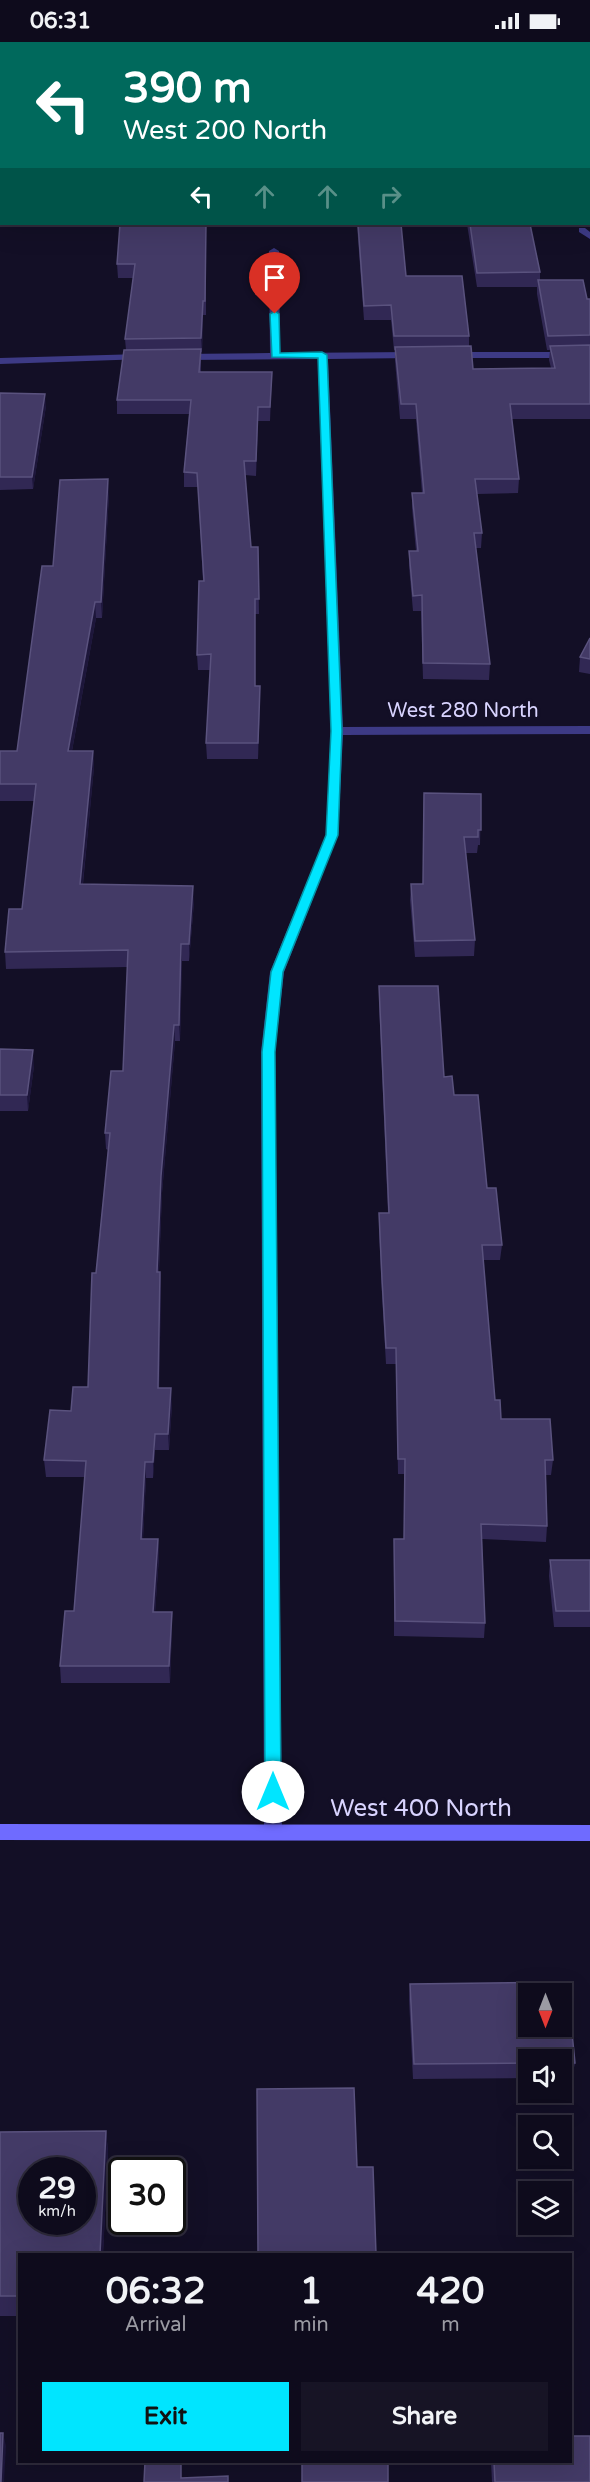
<!DOCTYPE html>
<html lang="en">
<head>
<meta charset="utf-8">
<style>
	:root { --surface:#0e0b1c; --page:#171425; --text:#f1f3f6; --muted:#9b9ba3; --line:#2e2b3b; --accent:#00e5ff }
	body { margin:0; font-family:"Varela Round",sans-serif; background:var(--page); color:var(--text); height:100vh; display:flex; flex-direction:column; font-size:22px; white-space:nowrap }
	* { box-sizing:border-box; margin:0 }
	p { font-size:20px; color:var(--muted) }
	.icon { flex:none; width:33px; height:33px; fill:none; stroke:currentColor; stroke-width:2; stroke-linecap:round; stroke-linejoin:round }
	.map { position:relative; flex:1; overflow:hidden }
	.details { position:absolute; left:18px; top:2211px; width:554px; height:210px; display:flex; flex-direction:column; background:var(--surface); border-radius:0px; box-shadow:0 6px 24px #0002,0 0 0 2px var(--line) }
	.details>* { flex:none }
	.top-card { position:absolute; left:0px; top:0px; width:591px; height:183px; box-shadow:0 6px 24px #0002,0 0 0 2px var(--line); background:#00695c; color:#fff; overflow:hidden }
	.needle { width:39px; rotate:180deg }
	.fabs { position:absolute; left:518px; top:1941px; display:grid; gap:12px }
	.fabs a { display:grid; place-items:center; width:54px; height:54px; border-radius:0px; background:var(--surface); box-shadow:0 6px 24px #0002,0 0 0 2px var(--line); font-size:30px }
	.speed { position:absolute; left:18px; top:2115px; display:flex; gap:12px; font-size:30px; font-weight:700; text-align:center }
	.speed>* { display:grid; place-content:center; width:78px; height:78px; border-radius:50%; background:var(--surface); box-shadow:0 6px 24px #0002,0 0 0 2px var(--line); line-height:1 }
	.speed small { font-size:15px; font-weight:400 }
	.speed .limit { border:3px solid #111; border-radius:9px; background:#fff; color:#111 }
	.pin { position:absolute; display:grid; place-items:center; width:51px; height:51px; color:#fff; margin:-62px -26px; border-radius:50% 50% 50% 0; rotate:-45deg; box-shadow:0 0 6px #0007 }
	.pin .icon { rotate:45deg }
	.me { position:absolute; width:66px; margin:-33px; rotate:0deg; stroke-linejoin:round; filter:drop-shadow(0 0 4px #0008) }
	.turn { display:flex; align-items:center; gap:21px; height:126px; padding:0 24px; font-size:27px }
	.turn .icon { width:78px; height:78px; stroke-width:2.5 }
	.turn b { display:block; font-size:42px; line-height:51px }
	.lanes { display:flex; align-items:center; height:57px; padding:0 24px; background:#0003; justify-content:center; gap:30px; direction:ltr }
	.lanes .off { opacity:.35 }
	.eta { display:flex; justify-content:space-evenly; align-items:center; height:102px; text-align:center }
	.eta b { font-size:36px; font-weight:700; line-height:42px }
	.cta { display:flex; gap:12px; margin-top:auto; padding:12px 24px }
	.cta a { flex:1; height:69px; border-radius:0px; background:var(--accent); color:#111; font-size:24px; font-weight:700; line-height:69px; text-align:center }
	.cta a+a { background:var(--page); color:var(--text) }
	.status { display:flex; justify-content:space-between; align-items:center; height:42px; padding:0 30px; background:var(--surface); direction:ltr }
	.status svg { height:16px; fill:currentColor }
	.map>svg:first-child { display:block }
	.lines { fill:none; stroke-linecap:round; stroke-linejoin:round }
	.minor { fill:#3d3a85; fill-rule:evenodd }
	.secondary { fill:#6f6bff; fill-rule:evenodd }
	.wall { fill:#312854 }
	.shaded-wall { fill:#1d163a }
	.building { fill:#433a66; stroke:#5a527e; stroke-width:1.5; fill-rule:evenodd }
	.route { fill:#00e5ff; stroke:#0095a6; stroke-width:1.5 }
	.labels { text-anchor:middle; dominant-baseline:central; stroke-width:6; stroke-linejoin:round; paint-order:stroke }
	.street-label { font-size:20px; fill:#d9d4ff; stroke:#130f26 }
	.near-street-label { font-size:24px; fill:#d9d4ff; stroke:#130f26 }
</style>
</head>
<body>
<div class="status"><b>06:31</b><svg viewBox="0 0 49 12"><path d="M0 12V9h3v3zM5 12V6h3v6zM10 12V3h3v9zM15 12V0h3v12zM26 1h20v11H26zM47 4h2v5h-2z"/></svg></div>
<div class="map">
<svg width="590" height="2440" viewBox="0 0 590 2440">
	<rect width="100%" height="100%" fill="#130f26"/>
	<g class="lines">
		<g class="minor">
			<rect x="277" y="0" width="8" height="2"/>
			<polygon points="579,186 585,186 590,190 590,197 579,190"/>
			<polygon points="274,206 279,209 280,311 414,310 419,313 414,316 328,317 343,685 590,684 590,692 343,693 338,793 284,930 275,1010 282,1789 279,1795 273,1797 267,1795 264,1789 261,1010 270,930 326,793 331,689 318,317 180,318 175,315 180,312 270,311 269,209"/>
			<polygon points="590,310 590,316 453,316 448,313 453,310"/>
			<polygon points="141,312 146,315 145,317 0,322 0,316"/>
		</g>
		<polygon class="secondary" points="0,1782 590,1783 590,1799 0,1798"/>
	</g>
	<g class="wall">
		<polygon points="206,182 206,273 203,273 202,310 201,310 201,330 272,330 270,379 258,379 256,434 245,433 251,505 258,505 259,572 255,572 255,644 260,659 258,717 207,717 206,701 211,628 198,628 197,613 203,539 198,445 184,445 184,430 189,372 117,372 117,358 126,308 125,297 133,236 118,236 117,222"/>
		<polygon points="344,182 401,182 406,234 469,294 469,304 473,327 551,326 549,318 550,308 547,308 537,252 537,245 477,245 467,182 530,182 540,230 540,238 587,257 590,257 590,377 512,377 519,437 518,451 477,452 482,491 481,506 476,506 490,622 489,638 423,637 421,569 413,569 409,524 409,509 416,509 412,466 412,451 422,451 416,377 400,377 395,319 395,308 394,308 391,278 364,278 357,183"/>
		<polygon points="0,351 46,364 33,447 0,448"/>
		<polygon points="109,452 102,576 96,576 72,709 93,709 94,725 83,842 194,860 189,919 182,919 180,999 175,999 162,1151 159,1230 160,1230 161,1246 159,1346 172,1362 169,1408 155,1408 153,1436 146,1436 143,1497 158,1497 159,1514 155,1570 172,1570 172,1586 170,1641 61,1641 60,1624 74,1569 85,1435 46,1435 44,1418 71,1369 88,1345 96,1231 108,1108 106,1107 105,1091 123,1029 128,925 6,927 5,910 22,867 34,759 0,759 0,709 17,709 53,524"/>
		<polygon points="590,596 590,632 579,630 580,615"/>
		<polygon points="481,752 480,803 478,803 477,811 466,811 475,898 474,914 415,915 410,858 411,842 422,842"/>
		<polygon points="379,944 444,1035 454,1053 487,1146 502,1203 500,1218 483,1218 495,1358 501,1377 553,1418 551,1433 546,1433 547,1484 546,1500 482,1497 485,1581 484,1596 394,1594 394,1497 404,1497 404,1432 398,1432 396,1322 386,1322 382,1253 379,1187 379,1171 388,1171 379,960"/>
		<polygon points="0,1007 34,1024 28,1069 0,1069"/>
		<polygon points="550,1518 590,1518 590,1585 554,1585 549,1534"/>
		<polygon points="410,1942 575,2021 572,2035 561,2035 561,2018 528,2018 528,2036 413,2037 409,1957"/>
		<polygon points="106,2089 108,2110 103,2212 20,2212 20,2274 0,2274 0,2090"/>
		<polygon points="491,2420 570,2420 590,2440 492,2440"/>
	</g>
	<g class="shaded-wall">
		<polygon points="2,113 2,131 0,138 0,120"/>
		<polygon points="203,259 203,273 202,310 201,296"/>
		<polygon points="45,352 46,364 33,447 32,435"/>
		<polygon points="258,365 258,379 256,434 256,419"/>
		<polygon points="108,437 109,452 102,576 101,560"/>
		<polygon points="95,560 96,576 69,725 68,709"/>
		<polygon points="260,644 260,659 258,717 258,701"/>
		<polygon points="93,709 94,725 81,859 80,842"/>
		<polygon points="193,844 194,860 189,919 189,902"/>
		<polygon points="181,902 182,919 180,999 179,983"/>
		<polygon points="174,983 175,999 162,1151 158,1246 157,1230 161,1134"/>
		<polygon points="33,1008 34,1024 28,1069 27,1053"/>
		<polygon points="160,1230 161,1246 159,1362 158,1346"/>
		<polygon points="171,1346 172,1362 169,1408 168,1392"/>
		<polygon points="155,1392 155,1408 153,1436 153,1420"/>
		<polygon points="145,1420 146,1436 142,1514 141,1497"/>
		<polygon points="158,1497 159,1514 154,1586 153,1570"/>
		<polygon points="172,1570 172,1586 170,1641 169,1624"/>
		<polygon points="106,2089 108,2110 103,2212 100,2212"/>
		<polygon points="3,2391 6,2404 4,2440 1,2440"/>
	</g>
	<g class="building">
		<polygon points="0,0 19,0 19,2 2,2 2,113 0,120"/>
		<rect x="154" y="0" width="70" height="2"/>
		<rect x="345" y="0" width="57" height="2"/>
		<polygon points="539,0 590,0 590,131 590,2 539,2"/>
		<polygon points="120,182 206,182 205,259 203,259 201,296 125,297 135,222 117,222"/>
		<polygon points="358,182 401,182 406,234 462,234 469,294 394,294 391,263 364,264"/>
		<polygon points="470,182 530,182 540,230 477,231"/>
		<polygon points="538,238 583,238 587,257 590,257 590,293 548,294"/>
		<polygon points="590,303 590,362 510,362 519,437 475,437 482,491 474,491 490,622 423,621 422,553 413,554 409,509 418,509 412,451 424,451 416,362 401,362 395,305 471,304 473,327 555,326 550,304"/>
		<polygon points="201,307 199,330 272,330 270,365 258,365 256,419 244,419 251,505 258,505 259,557 255,557 255,644 260,644 258,701 206,701 211,612 197,613 199,539 204,539 197,431 184,430 191,358 117,358 124,308"/>
		<polygon points="0,351 45,352 32,435 0,435"/>
		<polygon points="108,437 101,560 95,560 68,709 93,709 80,842 193,844 189,902 181,902 179,983 174,983 161,1134 157,1230 160,1230 158,1346 171,1346 168,1392 155,1392 153,1420 145,1420 141,1497 158,1497 153,1570 172,1570 169,1624 60,1624 65,1569 74,1569 86,1419 44,1418 50,1368 71,1369 73,1345 88,1345 92,1231 96,1231 110,1091 105,1091 111,1029 123,1029 128,908 5,910 9,867 22,867 36,742 0,742 0,709 17,709 42,524 53,524 60,438"/>
		<polygon points="590,596 590,617 580,615"/>
		<polygon points="424,751 481,752 481,788 478,788 478,795 464,795 475,898 415,899 411,842 423,842"/>
		<polygon points="379,944 438,944 444,1035 452,1034 454,1053 478,1053 487,1146 496,1146 502,1203 482,1203 495,1358 500,1358 501,1377 550,1377 553,1418 545,1418 547,1484 481,1482 485,1581 395,1579 394,1497 404,1497 405,1417 398,1417 396,1306 386,1306 382,1237 379,1171 389,1171"/>
		<polygon points="0,1007 33,1008 27,1053 0,1053"/>
		<polygon points="550,1518 590,1518 590,1569 556,1569"/>
		<path d="M567,1940L575,2021H561V2018H528V2021L414,2022L410,1942ZM528,1952H561V1984H528Z"/>
		<polygon points="354,2046 357,2125 373,2125 376,2212 258,2212 257,2047"/>
		<path d="M106,2089L100,2212H20V2254H0V2090ZM32,2128H82V2180H32Z"/>
		<polygon points="0,2391 3,2391 1,2440 0,2440"/>
		<polygon points="570,2394 590,2394 590,2440 495,2440 494,2420 570,2420"/>
		<polygon points="145,2420 181,2420 181,2436 228,2434 228,2440 144,2440"/>
		<rect x="302" y="2420" width="86" height="20"/>
	</g>
	<polygon class="route" points="275,269 279,272 280,311 322,310 327,313 342,689 338,793 283,930 275,1010 281,1750 279,1755 267,1755 265,1750 262,1010 271,930 326,793 331,689 318,316 272,315 270,272"/>
	<g class="labels">
		<g class="street-label">
			<text x="463" y="669">West 280 North</text>
		</g>
		<g class="near-street-label">
			<text x="421" y="1766">West 400 North</text>
		</g>
	</g>
</svg>
<div class="fabs">
<a><svg class="needle" viewBox="-14 -14 28 28"><path d="M0-13l5 13h-10z" fill="#e53935"/><path d="M0 13l5-13h-10z" fill="#9b9ba3"/></svg></a>
<a><svg class="icon" aria-label="sound" viewBox="0 0 24 24"><path d="M4 9h4l5-4v14l-5-4H4zM17 9q2 3 0 6"/></svg></a>
<a><svg class="icon" aria-label="search" viewBox="0 0 24 24"><circle cx="10" cy="10" r="6"/><path d="M15 15l6 6"/></svg></a>
<a><svg class="icon" aria-label="layers" viewBox="0 0 24 24"><path d="M12 4l9 5-9 5-9-5zM3 14l9 5 9-5"/></svg></a>
</div>
<div class="speed"><div>29<small>km/h</small></div><div class="limit">30</div></div>
<div class="pin" style="left:275px;top:272px;background:#d93025"><svg class="icon" aria-label="arrive" viewBox="0 0 24 24"><path d="M6 21V4h12l-3 4 3 4H6"/></svg></div>
<svg class="me" style="left:273px;top:1750px" viewBox="-20 -20 40 40"><circle r="19" fill="#fff"/><path d="M0-13L10 11 0 6-10 11z" fill="#00e5ff"/></svg>
<div class="top-card">
<div class="turn"><svg class="icon" aria-label="left" viewBox="0 0 24 24"><path d="M17 20v-9H6M10 6l-5 5 5 5"/></svg><div><b>390 m</b>West 200 North</div></div>
<div class="lanes"><svg class="icon" aria-label="left" viewBox="0 0 24 24"><path d="M17 20v-9H6M10 6l-5 5 5 5"/></svg><svg class="icon off" aria-label="ahead" viewBox="0 0 24 24"><path d="M12 20V5M6 11l6-6 6 6"/></svg><svg class="icon off" aria-label="ahead" viewBox="0 0 24 24"><path d="M12 20V5M6 11l6-6 6 6"/></svg><svg class="icon off" aria-label="right" viewBox="0 0 24 24"><path d="M7 20v-9h11M14 6l5 5-5 5"/></svg></div>
</div>
<section class="details">
<div class="eta">
<div><b>06:32</b><p>Arrival</p></div>
<div><b>1</b><p>min</p></div>
<div><b>420</b><p>m</p></div>
</div>
<div class="cta"><a>Exit</a><a>Share</a></div>
</section>
</div>
</body>
</html>
